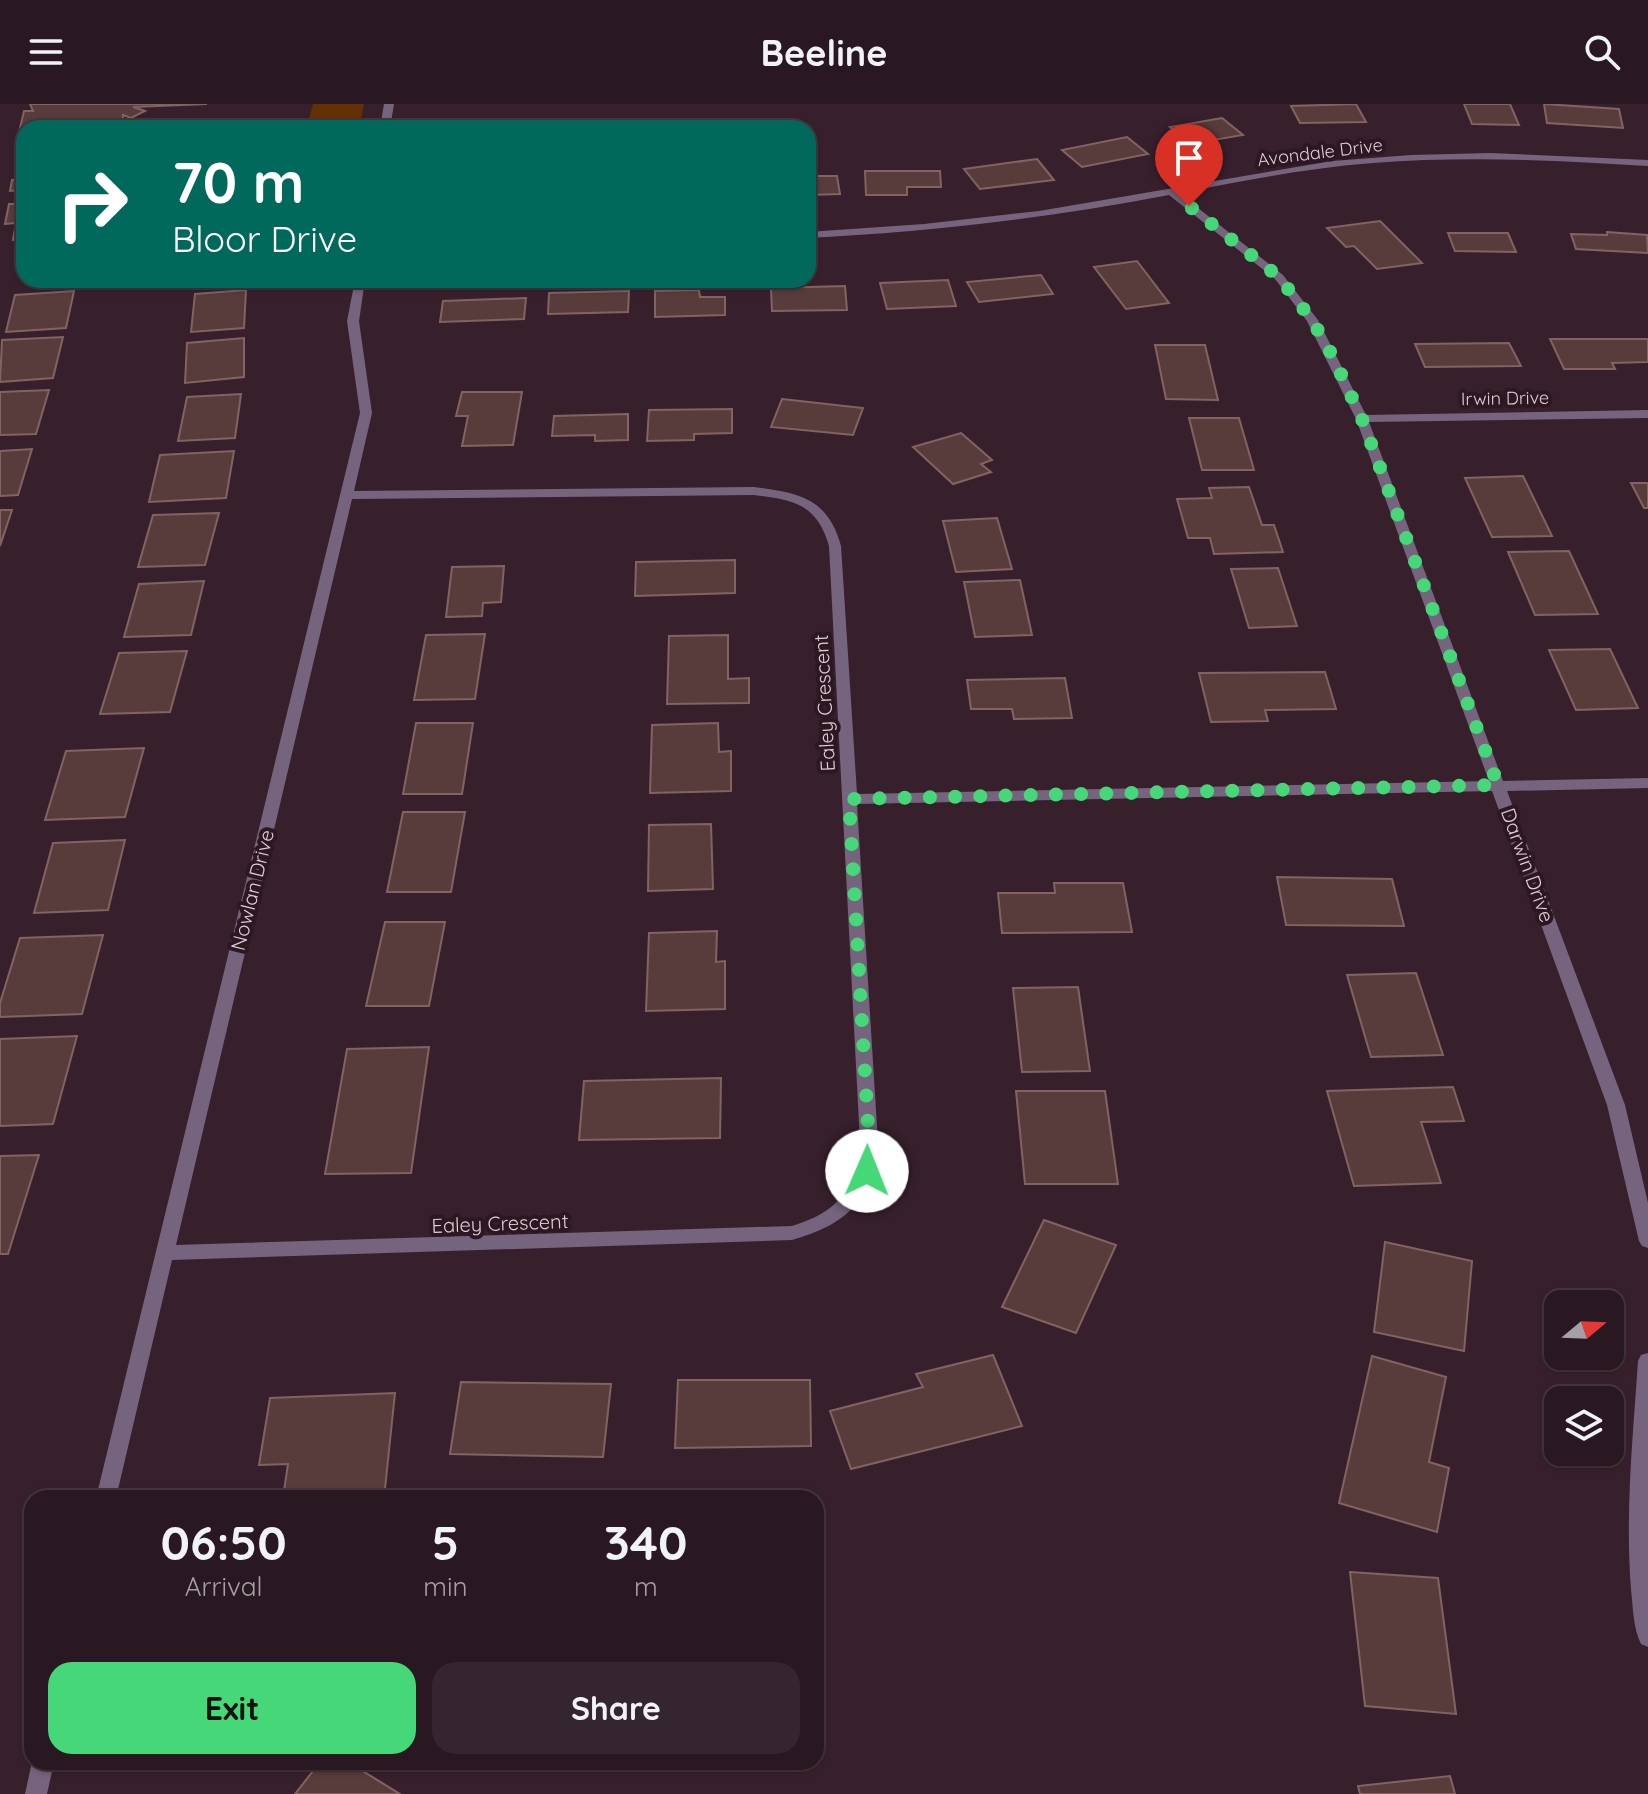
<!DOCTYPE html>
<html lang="en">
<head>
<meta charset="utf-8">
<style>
	:root { --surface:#291821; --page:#35252e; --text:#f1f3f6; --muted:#a5a0a5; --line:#45373f; --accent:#46d779 }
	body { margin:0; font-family:Quicksand,sans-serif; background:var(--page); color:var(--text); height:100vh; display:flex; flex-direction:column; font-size:30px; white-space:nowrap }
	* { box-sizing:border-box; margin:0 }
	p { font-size:26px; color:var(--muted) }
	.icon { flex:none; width:44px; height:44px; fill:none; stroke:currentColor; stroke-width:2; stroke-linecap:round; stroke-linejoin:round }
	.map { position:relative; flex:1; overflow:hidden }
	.details { position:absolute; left:24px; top:1386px; width:800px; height:280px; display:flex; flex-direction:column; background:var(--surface); border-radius:24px; box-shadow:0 2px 6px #0004,0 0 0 2px var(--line) }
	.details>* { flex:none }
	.top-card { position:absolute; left:16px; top:16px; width:800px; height:168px; border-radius:24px; box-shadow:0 2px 6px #0004,0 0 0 2px var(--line); background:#00695c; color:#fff; overflow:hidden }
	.needle { width:52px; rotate:71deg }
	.fabs { position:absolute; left:1544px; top:1186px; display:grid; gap:16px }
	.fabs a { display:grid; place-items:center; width:80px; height:80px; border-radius:16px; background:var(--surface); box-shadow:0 2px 6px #0004,0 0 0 2px var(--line); font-size:40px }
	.pin { position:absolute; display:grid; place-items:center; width:68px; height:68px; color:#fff; margin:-82px -34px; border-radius:50% 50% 50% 0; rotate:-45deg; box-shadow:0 0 8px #0007 }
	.pin .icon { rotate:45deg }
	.me { position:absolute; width:88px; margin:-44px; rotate:1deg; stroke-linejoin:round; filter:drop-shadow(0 0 6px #0008) }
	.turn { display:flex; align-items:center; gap:28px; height:168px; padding:0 24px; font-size:36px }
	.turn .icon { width:104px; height:104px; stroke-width:2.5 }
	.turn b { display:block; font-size:56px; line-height:68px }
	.eta { display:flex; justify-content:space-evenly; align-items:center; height:136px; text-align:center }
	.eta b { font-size:48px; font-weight:700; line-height:56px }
	.button { display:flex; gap:16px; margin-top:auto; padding:16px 24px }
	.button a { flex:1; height:92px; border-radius:24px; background:var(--accent); color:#111; font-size:32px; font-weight:700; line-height:92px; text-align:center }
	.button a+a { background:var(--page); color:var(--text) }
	header { display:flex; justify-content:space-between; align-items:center; height:104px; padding:0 24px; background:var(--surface); font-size:36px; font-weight:700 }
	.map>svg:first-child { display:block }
	.green { fill:#653003 }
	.building { fill:#583c3b; stroke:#826362; stroke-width:2 }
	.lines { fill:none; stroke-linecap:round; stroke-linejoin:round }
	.minor { fill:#76647e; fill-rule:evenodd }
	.route { stroke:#46d779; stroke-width:14; stroke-dasharray:0 25.2 }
	.labels { text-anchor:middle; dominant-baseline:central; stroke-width:8; stroke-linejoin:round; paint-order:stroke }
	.far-street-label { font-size:18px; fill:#deced6; stroke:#2d1722 }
	.street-label { font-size:20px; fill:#deced6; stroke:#2d1722 }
</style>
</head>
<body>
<header><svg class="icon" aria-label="menu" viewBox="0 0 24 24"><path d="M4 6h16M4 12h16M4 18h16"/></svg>Beeline<svg class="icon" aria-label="search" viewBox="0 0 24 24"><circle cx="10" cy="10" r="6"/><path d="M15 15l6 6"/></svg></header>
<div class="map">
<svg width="1648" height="1690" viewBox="0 0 1648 1690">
	<rect width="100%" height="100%" fill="#37202c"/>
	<polygon class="green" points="313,0 364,0 359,24 307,24"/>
	<g class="building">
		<polygon points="30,0 207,0 133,3 145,7 131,14 123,11 122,22 132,21 132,24 20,24 24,7 33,7"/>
		<polygon points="1356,0 1366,18 1300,19 1291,2"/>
		<polygon points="1464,0 1510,0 1519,21 1472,20"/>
		<polygon points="1544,0 1619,5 1623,24 1547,19"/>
		<polygon points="1222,14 1243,31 1190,40 1170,23"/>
		<polygon points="1127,33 1148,50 1082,63 1062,46"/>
		<polygon points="1037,55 1054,76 980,85 964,65"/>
		<polygon points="24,64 24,135 13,136 16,119 5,120 9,100 19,100 21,86 10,87 12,76 22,75"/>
		<polygon points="865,67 940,67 941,83 907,83 907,91 866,91"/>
		<polygon points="808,72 837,72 840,90 808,91"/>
		<polygon points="1380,117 1422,159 1377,165 1354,142 1346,143 1327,124"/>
		<polygon points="1607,128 1647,131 1648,149 1576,145 1571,130 1607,131"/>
		<polygon points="1448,129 1508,129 1516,148 1455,147"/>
		<polygon points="1137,157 1169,199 1126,205 1094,163"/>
		<polygon points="1041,171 1053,190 979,198 967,178"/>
		<polygon points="948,176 956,202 887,205 880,179"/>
		<polygon points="845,182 847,206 772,207 771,184"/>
		<polygon points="246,186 244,224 191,228 195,190"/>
		<polygon points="699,186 700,193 725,193 725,211 655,213 655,187"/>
		<polygon points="74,187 66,224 6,228 15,191"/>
		<polygon points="629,187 628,208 548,210 549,189"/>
		<polygon points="526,194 524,215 440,218 443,197"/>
		<polygon points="63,233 53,274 0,278 2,236"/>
		<polygon points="244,234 244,273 185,279 187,239"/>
		<polygon points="1550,235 1648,235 1648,258 1612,259 1615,265 1564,265"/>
		<polygon points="1509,239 1521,262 1425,263 1415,240"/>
		<polygon points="1155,241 1205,241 1218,296 1166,295"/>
		<polygon points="49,286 36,330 0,331 0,288"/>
		<polygon points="462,288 522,288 513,341 462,342 468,312 456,312"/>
		<polygon points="241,290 235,334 178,337 187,293"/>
		<polygon points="782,295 863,304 853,331 771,323"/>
		<polygon points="732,305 732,329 694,330 694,336 647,337 649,306"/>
		<polygon points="628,310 628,336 595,337 595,331 552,332 554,312"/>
		<polygon points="1189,314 1239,314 1254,366 1202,366"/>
		<polygon points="961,329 992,356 981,360 991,368 953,380 913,343"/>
		<polygon points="32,345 18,391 0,392 0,347"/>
		<polygon points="234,347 226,394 149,398 160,351"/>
		<polygon points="1523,372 1552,432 1492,433 1465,374"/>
		<polygon points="1631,379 1648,379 1648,404 1644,404"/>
		<polygon points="1249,383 1262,421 1274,421 1283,448 1214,450 1210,434 1188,434 1177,395 1212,394 1209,384"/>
		<polygon points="0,406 12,406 0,442"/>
		<polygon points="219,409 205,461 138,463 153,411"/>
		<polygon points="997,414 1012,465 956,468 943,417"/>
		<polygon points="1569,447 1598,510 1535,511 1508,448"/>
		<polygon points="735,456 735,489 635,492 636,458"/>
		<polygon points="504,462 501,498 483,499 482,512 446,513 452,463"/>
		<polygon points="1278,464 1297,522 1249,524 1231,465"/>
		<polygon points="1020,476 1032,531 975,533 964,478"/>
		<polygon points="204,477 191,531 124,533 139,480"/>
		<polygon points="485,530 475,595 414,596 426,531"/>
		<polygon points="728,531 728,575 749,574 749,599 667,600 669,532"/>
		<polygon points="1610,545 1638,604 1576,606 1549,546"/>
		<polygon points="187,547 170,608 100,610 119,549"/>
		<polygon points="1325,568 1336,605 1265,606 1268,617 1211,618 1199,569"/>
		<polygon points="1065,574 1072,614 1014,615 1012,605 971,605 967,576"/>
		<polygon points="416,619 473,619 462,690 403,690"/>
		<polygon points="718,619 719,648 731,647 731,687 650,689 652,621"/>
		<polygon points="144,644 125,713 45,716 66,647"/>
		<polygon points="403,708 465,708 451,788 387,788"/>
		<polygon points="711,720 713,785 648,787 649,721"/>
		<polygon points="125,736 108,806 34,809 53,739"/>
		<polygon points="1277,773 1392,775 1404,822 1286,821"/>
		<polygon points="1054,779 1123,779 1132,828 1002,829 998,789 1055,789"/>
		<polygon points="385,818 445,818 429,902 366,902"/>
		<polygon points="717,827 716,858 725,857 725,905 646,907 649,829"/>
		<polygon points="103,831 82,910 0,913 0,899 20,834"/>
		<polygon points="1416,869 1443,951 1371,953 1347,871"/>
		<polygon points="1078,883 1090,967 1022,968 1013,884"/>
		<polygon points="77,932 53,1020 0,1022 0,935"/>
		<polygon points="429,943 411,1069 325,1070 347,945"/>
		<polygon points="721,974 720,1034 579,1036 584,977"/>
		<polygon points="1453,983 1464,1017 1421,1018 1441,1079 1354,1082 1327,987"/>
		<polygon points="1016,987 1105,987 1118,1080 1025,1080"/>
		<polygon points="39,1051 8,1150 0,1150 0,1052"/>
		<polygon points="1044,1116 1116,1141 1076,1229 1002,1203"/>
		<polygon points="1385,1138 1472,1157 1464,1247 1374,1228"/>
		<polygon points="993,1251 1022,1322 851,1365 830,1307 923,1283 916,1270"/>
		<polygon points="1372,1252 1446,1273 1429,1358 1449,1364 1437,1428 1339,1399"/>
		<polygon points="678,1276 810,1276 811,1342 675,1344"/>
		<polygon points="461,1278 611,1280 603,1353 450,1350"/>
		<polygon points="395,1289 384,1394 283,1394 288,1360 259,1361 270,1294"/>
		<polygon points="1350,1468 1438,1474 1456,1610 1365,1602"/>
		<polygon points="320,1658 348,1658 400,1690 295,1690"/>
		<polygon points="1450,1672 1455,1690 1360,1690 1358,1682"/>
	</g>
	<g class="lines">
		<g class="minor">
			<polygon points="384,0 394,0 390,24 380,24"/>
			<path d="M1490,49L1648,56V62C1556,56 1464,52 1373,59C1307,64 1243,77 1179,89L1283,171L1318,216L1366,311L1648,306V314L1369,318L1503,677L1648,674V684L1507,687L1625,1001L1648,1099V1144L1642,1142L1639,1137L1607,1001L1492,687L857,700L878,1039C871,1098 847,1120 792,1136L172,1156L116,1394H96L360,309L347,217L355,176H365L359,217L372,309L354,387L754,383C799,389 828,394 841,442L857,690L1489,677L1356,315L1307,217L1275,175L1169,91C1049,114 929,128 808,134V128L924,120L1039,107L1332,57L1411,51ZM754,391C794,396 817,400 829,442L860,1039C855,1086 838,1108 792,1122L176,1141L352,395Z"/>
			<path d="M1648,1249V1543L1641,1540C1633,1524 1633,1503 1631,1485C1625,1409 1633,1333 1638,1257L1641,1251Z"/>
			<polygon points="32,1658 54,1658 47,1690 25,1690"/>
		</g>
	</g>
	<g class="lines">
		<polyline class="route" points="867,1067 869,1039 849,695 1498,681 1362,315 1332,251 1312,216 1279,173 1189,102"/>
	</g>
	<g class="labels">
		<g class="far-street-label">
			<text transform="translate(1320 48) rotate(-7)">Avondale Drive</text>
			<text transform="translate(1505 294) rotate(-1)">Irwin Drive</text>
		</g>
		<g class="street-label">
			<text transform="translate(824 599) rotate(-93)">Ealey Crescent</text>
			<text transform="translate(1528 761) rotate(70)">Darwin Drive</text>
			<text transform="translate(252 786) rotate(-76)">Nowlan Drive</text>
			<text transform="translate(500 1119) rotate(-2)">Ealey Crescent</text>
		</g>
	</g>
</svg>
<div class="fabs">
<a><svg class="needle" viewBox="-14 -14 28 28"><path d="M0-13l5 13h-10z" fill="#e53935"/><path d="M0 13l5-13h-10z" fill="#a5a0a5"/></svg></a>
<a><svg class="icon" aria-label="layers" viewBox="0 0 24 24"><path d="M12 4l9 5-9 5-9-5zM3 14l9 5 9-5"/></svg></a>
</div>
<div class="pin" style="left:1189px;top:102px;background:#d93025"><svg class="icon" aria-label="arrive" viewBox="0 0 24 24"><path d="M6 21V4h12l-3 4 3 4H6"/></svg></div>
<svg class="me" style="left:867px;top:1067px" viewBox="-20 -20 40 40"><circle r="19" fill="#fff"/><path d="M0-13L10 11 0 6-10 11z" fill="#46d779"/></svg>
<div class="top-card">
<div class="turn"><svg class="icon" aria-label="right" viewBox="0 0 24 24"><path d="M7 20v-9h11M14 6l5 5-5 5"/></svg><div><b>70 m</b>Bloor Drive</div></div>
</div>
<section class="details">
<div class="eta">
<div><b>06:50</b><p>Arrival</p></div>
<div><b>5</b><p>min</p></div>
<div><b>340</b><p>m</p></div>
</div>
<div class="button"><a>Exit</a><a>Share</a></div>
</section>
</div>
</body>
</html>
